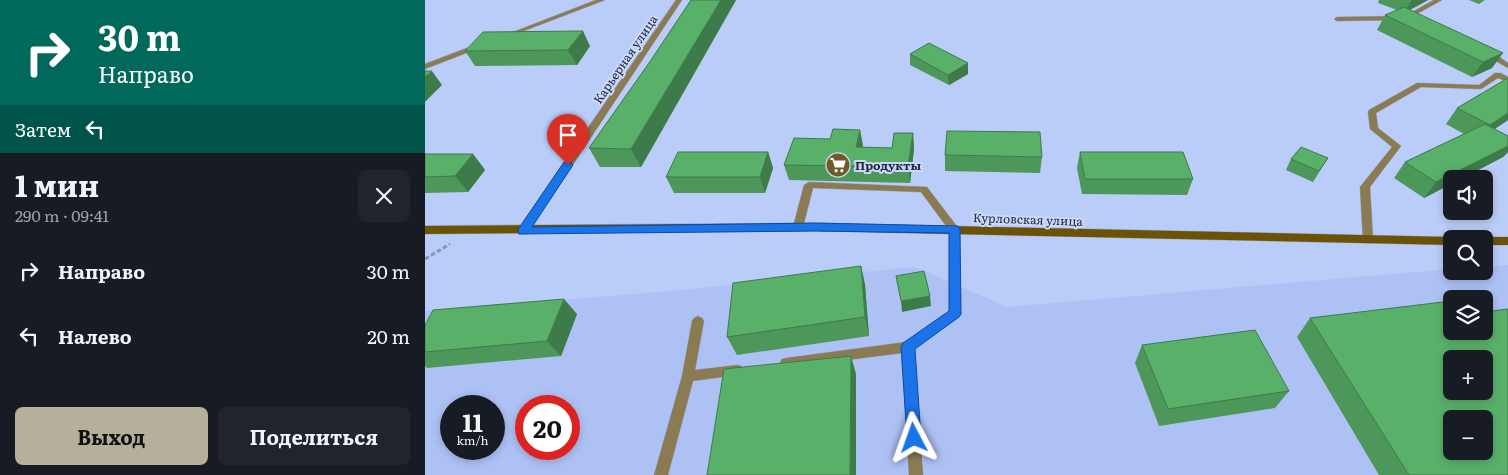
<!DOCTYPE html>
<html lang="ru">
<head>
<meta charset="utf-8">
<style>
	:root { --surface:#171b24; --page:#20242c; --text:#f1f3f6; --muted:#9ea1a6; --accent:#b6af9a }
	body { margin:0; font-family:Literata,serif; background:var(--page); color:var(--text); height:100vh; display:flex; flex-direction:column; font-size:19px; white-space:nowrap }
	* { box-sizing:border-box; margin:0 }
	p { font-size:16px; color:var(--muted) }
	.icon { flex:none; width:28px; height:28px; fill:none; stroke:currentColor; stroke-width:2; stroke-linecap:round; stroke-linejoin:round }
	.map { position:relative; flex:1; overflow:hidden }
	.drawer { display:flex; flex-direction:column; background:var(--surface); width:425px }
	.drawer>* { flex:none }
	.guide { background:#00695c; color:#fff; overflow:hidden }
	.controls { position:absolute; left:1018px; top:170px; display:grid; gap:10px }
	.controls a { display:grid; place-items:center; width:50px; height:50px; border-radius:8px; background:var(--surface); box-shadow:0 2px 8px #0003; font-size:25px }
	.speed { position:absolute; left:15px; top:395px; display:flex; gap:10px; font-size:25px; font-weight:700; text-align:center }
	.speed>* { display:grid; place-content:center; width:65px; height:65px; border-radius:50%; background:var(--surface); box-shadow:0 2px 8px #0003; line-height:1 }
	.speed small { font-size:12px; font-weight:400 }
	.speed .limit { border:8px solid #d22; background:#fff; color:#111 }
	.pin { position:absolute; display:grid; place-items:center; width:42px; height:42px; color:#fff; margin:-51px -21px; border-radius:50% 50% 50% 0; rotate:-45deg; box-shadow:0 0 5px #0007 }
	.pin .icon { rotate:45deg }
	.me { position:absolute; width:55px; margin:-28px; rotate:356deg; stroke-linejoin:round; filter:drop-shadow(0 0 4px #0008) }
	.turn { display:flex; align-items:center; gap:18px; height:105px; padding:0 15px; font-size:22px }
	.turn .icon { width:65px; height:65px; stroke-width:2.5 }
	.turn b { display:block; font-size:35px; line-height:42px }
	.then { display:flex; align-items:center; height:48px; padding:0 15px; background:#0003; gap:10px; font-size:19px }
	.round { display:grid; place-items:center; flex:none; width:52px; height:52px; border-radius:8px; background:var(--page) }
	.head { display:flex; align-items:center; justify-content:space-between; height:85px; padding:0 15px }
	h1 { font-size:30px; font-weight:700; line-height:38px }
	.primary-button { display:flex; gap:10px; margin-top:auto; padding:10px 15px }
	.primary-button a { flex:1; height:58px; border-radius:8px; background:var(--accent); color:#111; font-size:20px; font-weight:700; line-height:58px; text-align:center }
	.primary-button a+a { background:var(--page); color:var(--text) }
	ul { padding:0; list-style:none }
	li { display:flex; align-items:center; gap:15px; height:65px; padding:0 15px }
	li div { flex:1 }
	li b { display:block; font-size:19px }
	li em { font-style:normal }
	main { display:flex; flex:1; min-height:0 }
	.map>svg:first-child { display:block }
	.built { fill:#adc1f4; fill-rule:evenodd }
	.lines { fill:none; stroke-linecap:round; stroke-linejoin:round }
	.lane-casing { stroke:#9cabd2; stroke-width:1 }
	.street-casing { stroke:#9cabd2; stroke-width:1 }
	.secondary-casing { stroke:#9cabd2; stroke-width:1 }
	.path { stroke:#8694b7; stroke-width:3; stroke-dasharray:4.5 2.5; stroke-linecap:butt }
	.lane { fill:#8b7b52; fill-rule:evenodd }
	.street { fill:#8b7b52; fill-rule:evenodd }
	.secondary { fill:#6b5205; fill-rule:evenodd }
	.wall { fill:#4d975a }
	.shaded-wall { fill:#3e7b4a }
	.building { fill:#59b069; stroke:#3e7b4a; fill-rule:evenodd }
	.route { fill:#1a73e8; stroke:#114b97 }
	.labels { text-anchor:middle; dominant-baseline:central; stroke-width:4; stroke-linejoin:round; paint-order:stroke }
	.street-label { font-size:12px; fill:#222939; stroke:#cbd9fd }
	.poi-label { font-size:12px; font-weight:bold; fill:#222939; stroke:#cbd9fd; text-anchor:start }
</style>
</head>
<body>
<main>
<section class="drawer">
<div class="guide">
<div class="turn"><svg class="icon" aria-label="right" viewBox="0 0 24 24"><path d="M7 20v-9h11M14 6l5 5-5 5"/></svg><div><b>30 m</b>Направо</div></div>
<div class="then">Затем<svg class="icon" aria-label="left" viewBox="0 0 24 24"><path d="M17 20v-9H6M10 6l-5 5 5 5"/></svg></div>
</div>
<div class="head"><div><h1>1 мин</h1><p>290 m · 09:41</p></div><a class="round"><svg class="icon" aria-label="close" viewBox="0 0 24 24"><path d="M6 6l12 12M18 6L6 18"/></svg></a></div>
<ul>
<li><svg class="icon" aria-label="right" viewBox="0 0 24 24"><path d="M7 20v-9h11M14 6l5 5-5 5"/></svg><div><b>Направо</b></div><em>30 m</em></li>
<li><svg class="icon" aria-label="left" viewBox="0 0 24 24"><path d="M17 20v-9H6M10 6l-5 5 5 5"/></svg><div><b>Налево</b></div><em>20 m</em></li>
</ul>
<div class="primary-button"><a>Выход</a><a>Поделиться</a></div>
</section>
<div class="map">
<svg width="1083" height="475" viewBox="0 0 1083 475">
	<rect width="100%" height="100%" fill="#baccf8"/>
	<path class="built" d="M1083,265V475H0V311L222,293L490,267L582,307L1026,269V271H1059V267ZM1026,299H1059V331H1026ZM1026,359H1059V391H1026ZM26,406H69V449H26ZM101,406H144V449H101ZM1026,419H1059V451H1026Z"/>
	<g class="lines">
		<defs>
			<g id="lane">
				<polygon points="1009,0 1017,0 981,20 912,21 909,19 912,17 980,16"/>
				<polygon points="1060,51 1066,51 1083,63 1083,68 1060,55"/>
				<polygon points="1070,73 1076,73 1083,77 1083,82 1073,78 1056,89 996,87 951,113 953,128 976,146 945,187 948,240 947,243 939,243 938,240 935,187 967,147 945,129 943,112 944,110 992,83 1054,85"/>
				<polygon points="384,182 502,187 534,229 536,314 534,317 489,349 498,475 484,475 477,353 361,368 357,367 355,363 357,359 361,358 481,342 524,312 524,230 496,192 388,188 378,227 376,230 370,230 368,227 379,185"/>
				<polygon points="273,316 277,318 279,321 270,370 312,365 316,366 318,370 316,374 312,375 268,381 243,475 229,475 257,376 267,321 269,318"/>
			</g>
			<g id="street">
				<polygon points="171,0 180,0 83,37 78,36"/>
				<polygon points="251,0 257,0 102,234 94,234 93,231 94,228"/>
				<polygon points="50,45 57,47 0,69 0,64"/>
			</g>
			<g id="secondary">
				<polygon points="391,223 1026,237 1030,239 1026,239 1026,245 391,231 0,234 0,226"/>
				<polygon points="1059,237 1083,237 1083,245 1059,245 1059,239 1055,239"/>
			</g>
		</defs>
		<use href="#lane" class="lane-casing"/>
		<use href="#street" class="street-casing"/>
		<use href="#secondary" class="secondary-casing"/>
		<polyline class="path" points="0,259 25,244"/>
		<use href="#lane" class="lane"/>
		<use href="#street" class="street"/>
		<use href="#secondary" class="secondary"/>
	</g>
	<g class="wall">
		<polygon points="266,0 311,0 216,167 175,167 164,148 224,63"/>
		<polygon points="954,0 1003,0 985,10 1067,68 1047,77 952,30 960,15 972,10 953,3"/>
		<polygon points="1044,0 1060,0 1054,4"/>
		<polygon points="165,46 152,65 50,66 40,51"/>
		<polygon points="485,54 543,63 543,74 524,85 485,65"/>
		<polygon points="1083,78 1083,120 1070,129 1083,136 1083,152 1078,157 999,198 969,178 980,162 1039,134 1021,124 1032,108"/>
		<polygon points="435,130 437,147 467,148 488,133 489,149 485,183 364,180 359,165 405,139"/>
		<polygon points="343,152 348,168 340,193 249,193 241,177"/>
		<polygon points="655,152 768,179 762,195 657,194 652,168"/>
		<polygon points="0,154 48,154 60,170 43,192 0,193"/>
		<polygon points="520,155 617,157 615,173 520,171"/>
		<polygon points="903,158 888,182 861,170 866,159"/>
		<polygon points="436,266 440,285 444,336 312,355 302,337"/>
		<polygon points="152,314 136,356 2,368 0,366 0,325"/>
		<polygon points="885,318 1083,475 954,475 872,337"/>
		<polygon points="717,345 864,391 850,408 734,426 710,363"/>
	</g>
	<g class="shaded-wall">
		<polygon points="296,0 311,0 216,167 206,149"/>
		<polygon points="987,0 1003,0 979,13"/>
		<polygon points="158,31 165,46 152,65 143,50"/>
		<polygon points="1078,53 1067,68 1047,77 1058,62"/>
		<polygon points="543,63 543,74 524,85 523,75"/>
		<polygon points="7,71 17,85 0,102 0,77"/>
		<polygon points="1083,113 1083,120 1052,140 1065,125"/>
		<polygon points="435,130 438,145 434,163 431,147"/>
		<polygon points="488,133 489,149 485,183 483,167"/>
		<polygon points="1083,146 1083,152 1078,157 1036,179 1026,179 1026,184 999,198 1011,182"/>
		<polygon points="343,152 348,168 340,193 335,177"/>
		<polygon points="48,154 60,170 43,192 30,176"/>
		<polygon points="436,266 440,285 444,336 440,317"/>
		<polygon points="505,296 506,306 477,312 476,301"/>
		<polygon points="139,299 152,314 136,356 122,341"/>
		<polygon points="426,356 431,374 431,475 425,475"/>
	</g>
	<g class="building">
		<polygon points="266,0 296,0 206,149 164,148 224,63"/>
		<polygon points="979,7 1078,53 1058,62 960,15"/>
		<polygon points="158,31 143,50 40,51 58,32"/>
		<polygon points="504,43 543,63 523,75 485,54"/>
		<polygon points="0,71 7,71 0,77"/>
		<polygon points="1083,78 1083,113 1065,125 1032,108"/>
		<polygon points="1060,124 1083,136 1083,146 1011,182 980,162"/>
		<polygon points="408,129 435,130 431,147 467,148 469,133 488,133 483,167 359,165 369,138 405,139"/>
		<polygon points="522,131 615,132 617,157 520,155"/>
		<polygon points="876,147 903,158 894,171 866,159"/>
		<polygon points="253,152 343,152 335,177 241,177"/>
		<polygon points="655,152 758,152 768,179 660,179"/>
		<polygon points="0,154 48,154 30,176 0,177"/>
		<polygon points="436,266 440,317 302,337 308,283"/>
		<polygon points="499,271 505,296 476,301 471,276"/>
		<polygon points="139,299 122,341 0,352 0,325 8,310"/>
		<path d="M1026,301V331H1059V312L1083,309V475H984L885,318ZM1026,359H1059V391H1026ZM1026,419H1059V451H1026Z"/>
		<polygon points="830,330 864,391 743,409 717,345"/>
		<polygon points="426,356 425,475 282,475 299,369"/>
	</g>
	<polygon class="route" points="139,162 146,162 148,165 107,227 390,223 533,226 535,229 536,314 534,317 490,349 496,438 494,443 489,446 484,443 482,438 476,347 478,343 524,311 524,233 390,231 94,234 93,231 94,228"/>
	<defs>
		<symbol id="supermarket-disc" viewBox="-11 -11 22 22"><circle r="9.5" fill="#6f5b2a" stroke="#cbd9fd"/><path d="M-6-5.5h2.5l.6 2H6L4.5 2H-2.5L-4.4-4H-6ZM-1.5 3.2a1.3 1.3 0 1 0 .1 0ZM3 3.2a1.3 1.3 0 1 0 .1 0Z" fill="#fff"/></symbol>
	</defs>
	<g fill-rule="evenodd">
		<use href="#supermarket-disc" x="399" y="151" width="28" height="28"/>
	</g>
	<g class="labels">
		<g class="street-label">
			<text transform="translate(200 59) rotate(-56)">Карьерная улица</text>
			<text transform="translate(603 219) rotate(2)">Курловская улица</text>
		</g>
		<g class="poi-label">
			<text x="430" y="165">Продукты</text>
		</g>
	</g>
</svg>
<div class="controls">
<a><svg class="icon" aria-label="sound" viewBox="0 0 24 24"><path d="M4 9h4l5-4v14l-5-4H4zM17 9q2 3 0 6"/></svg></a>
<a><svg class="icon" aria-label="search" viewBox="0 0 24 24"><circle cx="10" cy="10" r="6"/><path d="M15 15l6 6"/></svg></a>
<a><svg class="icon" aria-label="layers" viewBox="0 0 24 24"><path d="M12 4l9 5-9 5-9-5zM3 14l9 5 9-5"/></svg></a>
<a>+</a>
<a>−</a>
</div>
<div class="speed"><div>11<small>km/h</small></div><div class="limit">20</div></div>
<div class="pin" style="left:143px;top:165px;background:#d93025"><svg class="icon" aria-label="arrive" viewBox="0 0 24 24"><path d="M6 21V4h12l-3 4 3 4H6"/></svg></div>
<svg class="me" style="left:489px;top:438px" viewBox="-20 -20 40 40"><path d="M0-17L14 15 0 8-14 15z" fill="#1a73e8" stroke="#fff" stroke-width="4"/></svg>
</div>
</main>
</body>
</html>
